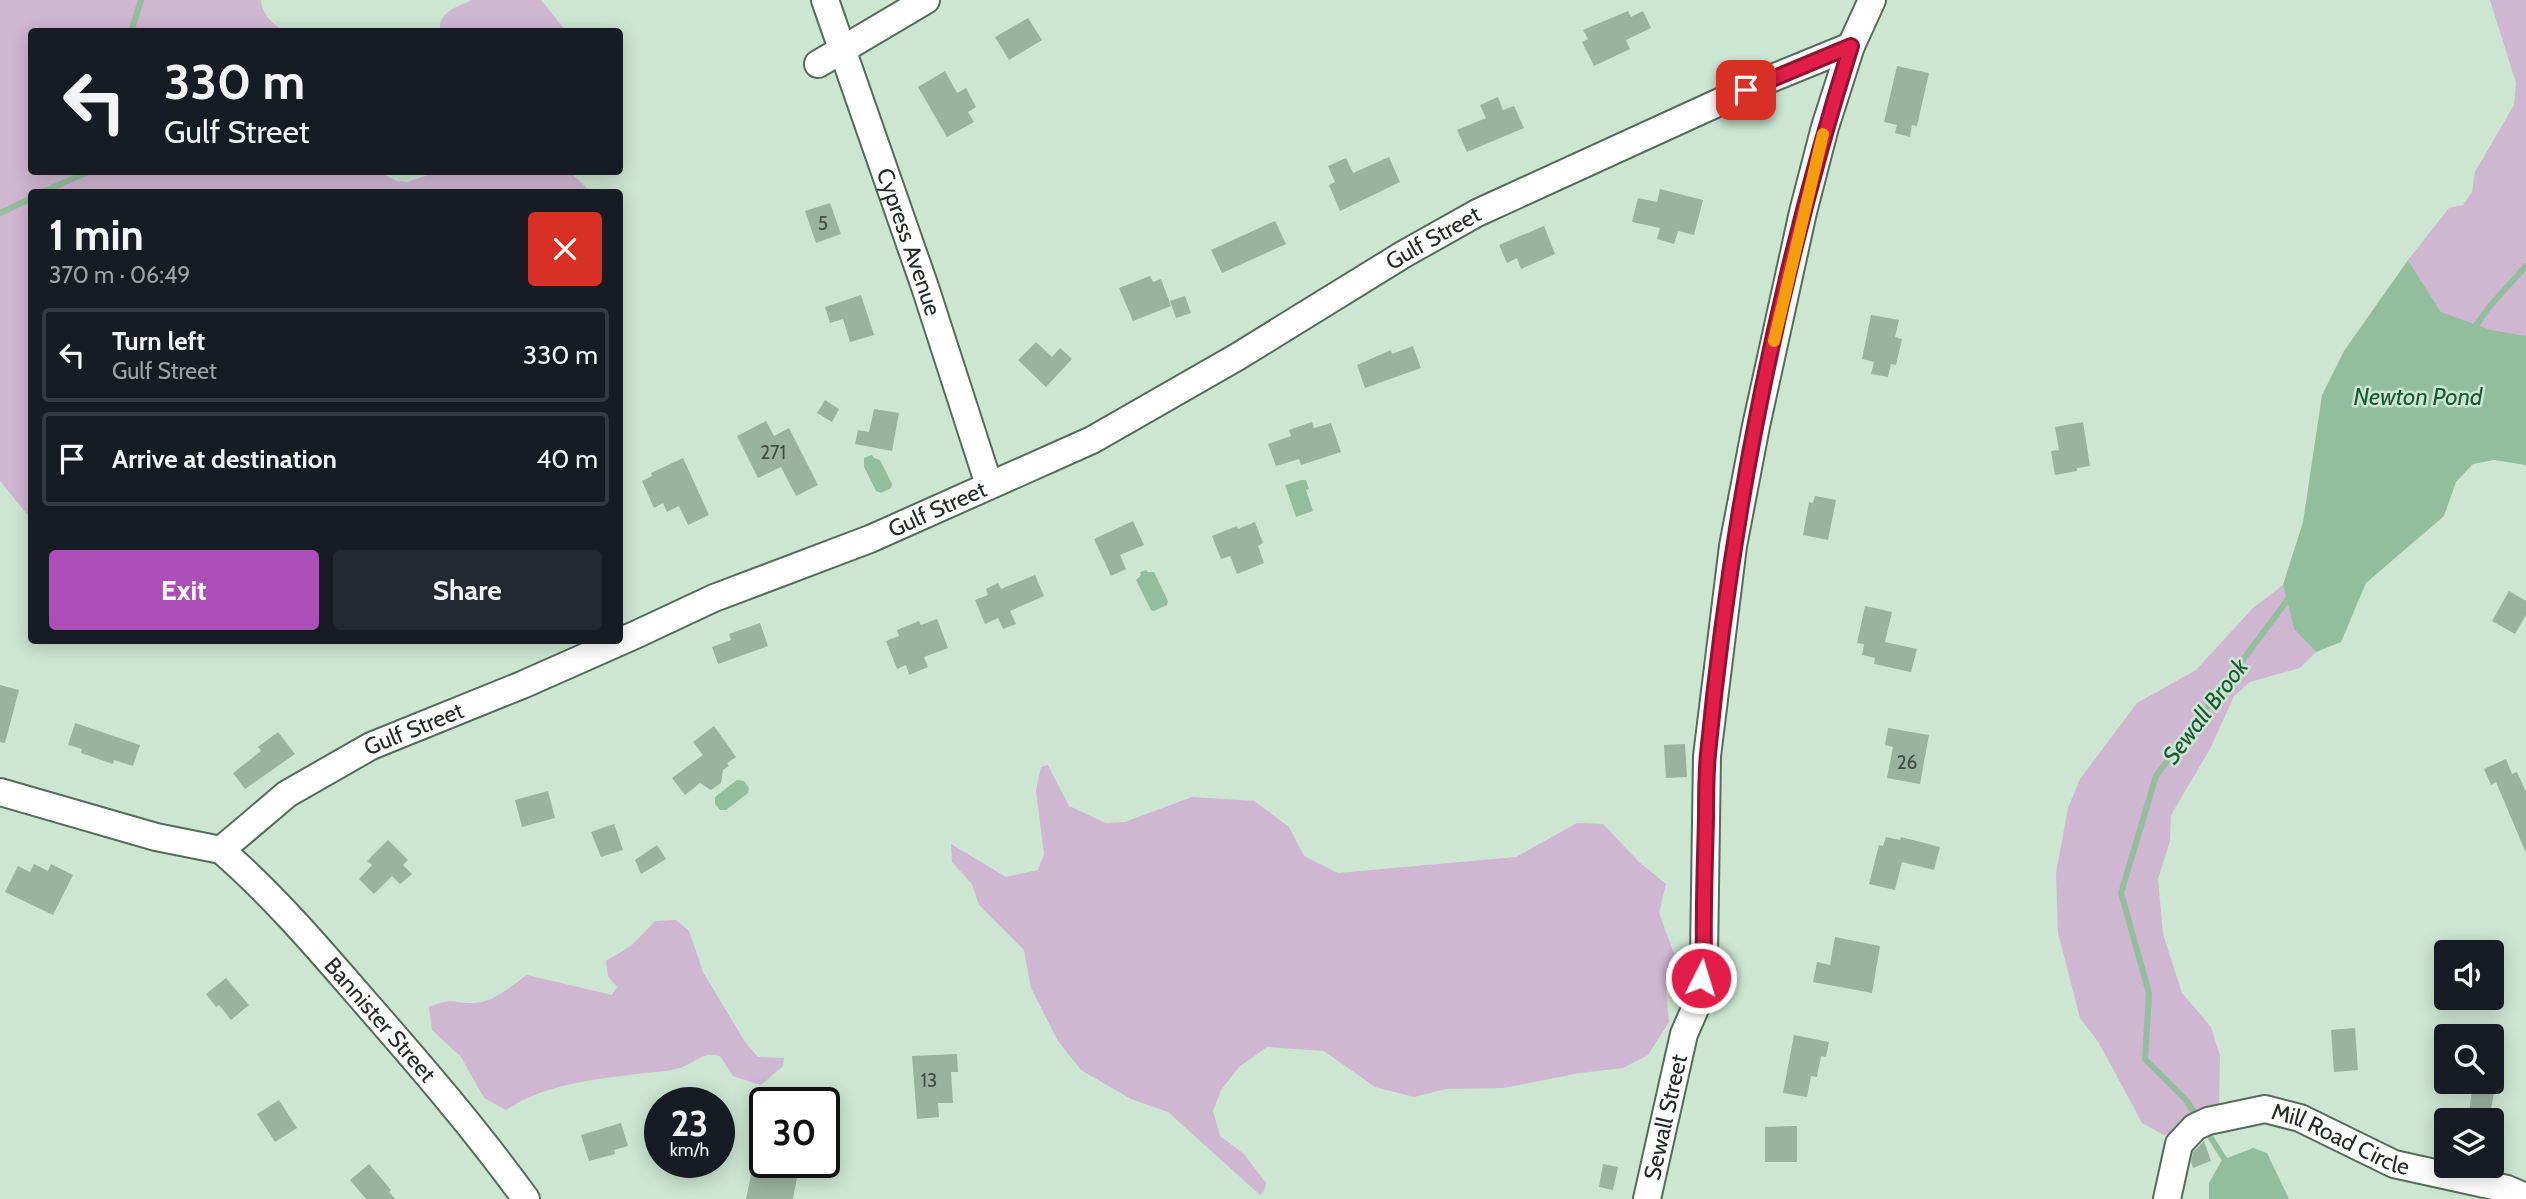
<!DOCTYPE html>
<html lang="en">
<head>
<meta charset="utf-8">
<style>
	:root { --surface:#171b24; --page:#242831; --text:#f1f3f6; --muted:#9ea1a6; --line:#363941; --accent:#ac4fb9 }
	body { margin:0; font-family:Cabin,sans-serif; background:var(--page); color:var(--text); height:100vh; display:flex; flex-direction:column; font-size:26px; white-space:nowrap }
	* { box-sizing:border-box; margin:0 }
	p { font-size:23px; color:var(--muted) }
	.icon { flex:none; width:38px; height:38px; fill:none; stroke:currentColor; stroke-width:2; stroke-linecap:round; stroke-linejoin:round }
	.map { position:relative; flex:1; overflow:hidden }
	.sheet { position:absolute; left:28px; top:189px; width:595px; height:455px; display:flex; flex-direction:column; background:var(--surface); border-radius:7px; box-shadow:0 4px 18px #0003 }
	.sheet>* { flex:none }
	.guide { position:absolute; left:28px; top:28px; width:595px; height:147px; border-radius:7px; box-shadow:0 4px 18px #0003; background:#171b24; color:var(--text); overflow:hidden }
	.buttons { position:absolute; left:2434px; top:940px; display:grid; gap:14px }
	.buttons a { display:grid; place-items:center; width:70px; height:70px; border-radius:7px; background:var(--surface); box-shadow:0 4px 18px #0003; font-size:35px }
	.speed { position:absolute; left:644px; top:1087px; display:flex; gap:14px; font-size:35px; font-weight:700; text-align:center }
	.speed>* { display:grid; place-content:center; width:91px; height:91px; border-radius:50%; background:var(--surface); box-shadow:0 4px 18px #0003; line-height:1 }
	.speed small { font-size:18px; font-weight:400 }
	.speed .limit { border:4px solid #111; border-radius:10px; background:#fff; color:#111 }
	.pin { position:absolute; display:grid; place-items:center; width:60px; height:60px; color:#fff; margin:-30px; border-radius:14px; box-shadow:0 4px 10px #0006 }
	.me { position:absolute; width:77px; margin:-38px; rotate:5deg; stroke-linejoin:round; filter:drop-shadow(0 0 5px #0008) }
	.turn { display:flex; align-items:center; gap:24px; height:147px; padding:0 21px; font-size:32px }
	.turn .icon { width:91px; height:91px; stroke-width:2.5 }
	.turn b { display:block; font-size:49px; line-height:60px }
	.round { display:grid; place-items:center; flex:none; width:74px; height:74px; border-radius:7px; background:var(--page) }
	.summary { display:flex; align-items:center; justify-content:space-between; height:119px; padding:0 21px }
	h1 { font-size:42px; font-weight:700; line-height:52px }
	.button { display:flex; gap:14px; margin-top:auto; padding:14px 21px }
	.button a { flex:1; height:80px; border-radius:7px; background:var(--accent); color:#fff; font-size:28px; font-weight:700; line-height:80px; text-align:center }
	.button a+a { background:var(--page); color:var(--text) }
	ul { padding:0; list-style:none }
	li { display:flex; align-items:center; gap:21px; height:94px; margin:0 14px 10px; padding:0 7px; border:4px solid var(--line); border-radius:7px }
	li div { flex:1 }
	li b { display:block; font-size:26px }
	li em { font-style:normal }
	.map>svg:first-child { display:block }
	.green { fill:#cfb6d1 }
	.water { fill:#93be9d }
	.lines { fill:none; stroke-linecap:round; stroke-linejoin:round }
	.stream { stroke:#93be9d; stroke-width:6 }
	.building { fill:#9ab3a0 }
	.minor-casing { stroke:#556c5a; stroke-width:30 }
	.minor { stroke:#fff; stroke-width:26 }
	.route-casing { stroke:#92132f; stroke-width:18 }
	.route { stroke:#e11d48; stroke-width:12 }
	.slow { stroke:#f59e0b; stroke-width:12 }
	.labels { text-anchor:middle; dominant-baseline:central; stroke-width:5; stroke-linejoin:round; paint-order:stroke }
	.number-label { font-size:19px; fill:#404e43 }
	.street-label { font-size:23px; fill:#222c24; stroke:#cce6d2 }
	.water-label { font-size:24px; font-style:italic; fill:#195b31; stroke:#cce6d2 }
</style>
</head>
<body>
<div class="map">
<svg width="2526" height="1199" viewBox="0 0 2526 1199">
	<rect width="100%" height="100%" fill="#cce6d2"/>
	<g class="green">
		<path d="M0,0H261C262,15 272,23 284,31L32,32V172H379L397,181L407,182L438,172H570L591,192H32L31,519L0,481Z"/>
		<path d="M472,0H541L566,31H440C438,12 457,7 472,0Z"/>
		<polygon points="2490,0 2526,0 2526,424 2441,312 2408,260 2449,208 2463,205 2472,192 2475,172 2514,105 2516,83"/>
		<polygon points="2283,585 2294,629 2316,652 2300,668 2250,682 2234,696 2210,749 2171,815 2170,841 2158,879 2163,934 2182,993 2211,1027 2220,1056 2219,1104 2223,1125 2205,1139 2164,1135 2142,1123 2099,1043 2080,1018 2058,933 2056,873 2068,808 2080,779 2137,703 2196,670 2253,608"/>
		<polygon points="1048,765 1069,806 1106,823 1125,822 1192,797 1254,801 1289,827 1304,856 1338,873 1516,857 1577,823 1603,824 1639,862 1666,884 1659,913 1675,956 1666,990 1669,1022 1648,1055 1623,1068 1580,1073 1503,1088 1446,1089 1414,1097 1375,1087 1324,1051 1267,1047 1239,1067 1221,1090 1213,1111 1220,1136 1244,1154 1266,1183 1264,1191 1260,1195 1168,1112 1131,1099 1081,1070 1058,1041 1031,988 1024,950 979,905 972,884 952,862 951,844 1006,877 1038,870 1044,854 1036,790 1041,767"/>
		<path d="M676,920L689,931L703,972L745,1042L758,1057L784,1058L783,1066L761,1085L733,1076L720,1056C702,1051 697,1062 680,1068C667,1072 651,1072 637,1074C593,1079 543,1085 506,1110L484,1098L461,1057L432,1030L429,1007C453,997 450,1003 473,1003C493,1003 511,986 527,975L612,995L617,987L608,976L606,961L631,946L655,921Z"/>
	</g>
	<g class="water">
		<polygon points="2408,260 2441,312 2491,330 2526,336 2526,465 2494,460 2473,464 2456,482 2444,516 2366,583 2341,642 2316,652 2294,629 2283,585 2303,522 2322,395 2344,351"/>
		<polygon points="872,455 874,458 880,460 892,484 891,488 881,493 876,491 864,467 864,458"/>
		<polygon points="1302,480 1306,480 1309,489 1306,490 1313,511 1296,517 1285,485"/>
		<polygon points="1146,570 1148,572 1154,572 1168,601 1167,605 1154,611 1151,610 1136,580 1141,575 1140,572"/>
		<polygon points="737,780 744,781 749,788 748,793 726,810 720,810 715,804 715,797"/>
		<polygon points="2253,1148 2267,1153 2289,1199 2209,1199 2209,1183 2222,1160"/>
	</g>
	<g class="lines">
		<g class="stream">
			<polyline points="131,32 141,0"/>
			<polyline points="43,192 88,172"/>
			<polyline points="0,213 32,198"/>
			<polyline points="2472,331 2489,307 2526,266"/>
			<polyline points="2198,1118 2186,1100 2145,1059 2149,993 2121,893 2156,776 2292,594"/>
			<polyline points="2206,1130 2228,1165"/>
		</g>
	</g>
	<g class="building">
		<polygon points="1628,11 1631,17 1643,11 1651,28 1626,40 1630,49 1594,66 1582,42 1588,39 1583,30"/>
		<polygon points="1028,18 1042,40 1009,60 995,37"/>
		<polygon points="1897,66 1929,73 1917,126 1912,125 1910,137 1895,133 1897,125 1884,122"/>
		<polygon points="945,71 957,93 966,88 976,107 968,112 974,122 947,137 918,87"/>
		<polygon points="1498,97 1503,110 1514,106 1524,128 1467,152 1457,130 1486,118 1480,105"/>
		<polygon points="1389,157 1400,182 1340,211 1329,185 1335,182 1328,166 1346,158 1353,173"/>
		<polygon points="1660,189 1703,200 1694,235 1678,231 1674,244 1657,239 1660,228 1632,222 1638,198 1657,202"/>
		<polygon points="830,203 841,234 816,243 805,211"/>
		<polygon points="1275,221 1286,244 1222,273 1211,250"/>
		<polygon points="1544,226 1555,254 1521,269 1517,258 1507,263 1499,245"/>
		<polygon points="1150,276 1153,282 1161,279 1171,306 1133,321 1119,288"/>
		<polygon points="861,295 874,335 850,342 843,319 830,323 825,307"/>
		<polygon points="1185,296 1191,313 1176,318 1170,301"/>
		<polygon points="1871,315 1899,320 1895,337 1902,339 1896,365 1891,364 1888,377 1871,374 1874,362 1862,359"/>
		<polygon points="1036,342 1052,357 1060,348 1072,359 1046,387 1018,360"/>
		<polygon points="1413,346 1421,368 1365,388 1357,365 1391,350 1392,354"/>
		<polygon points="825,400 839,409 832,422 817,413"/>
		<polygon points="874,409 899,413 892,451 855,444 858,430 869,432"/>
		<polygon points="766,421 774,436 789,428 818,485 796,496 781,467 758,478 737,436"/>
		<polygon points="1312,422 1314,428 1331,423 1341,452 1301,465 1299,459 1276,466 1268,444 1291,436 1289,430"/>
		<polygon points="2083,422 2090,466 2077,468 2077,471 2055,475 2051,451 2059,450 2055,427"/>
		<polygon points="683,458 709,515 688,525 679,506 667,512 663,503 654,508 642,481 652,476 651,473"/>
		<polygon points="1815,496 1836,500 1828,540 1803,535 1809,502 1813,503"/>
		<polygon points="1133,521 1144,545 1120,555 1126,569 1111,576 1094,539"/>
		<polygon points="1255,522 1263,543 1258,546 1264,563 1237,574 1230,556 1221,559 1212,536 1237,526 1238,529"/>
		<polygon points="1035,575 1044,596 1010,611 1016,624 1003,629 998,618 985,624 975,600 988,595 986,589 998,583 1001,589"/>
		<polygon points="2509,591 2526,601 2526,615 2515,634 2492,621"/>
		<polygon points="1865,606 1892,612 1885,642 1917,649 1911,672 1874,664 1875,658 1862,655 1864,644 1857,643"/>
		<polygon points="937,619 948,648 924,657 928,667 909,675 906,665 897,669 886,641 899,636 897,630 919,621 921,625"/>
		<polygon points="760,623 768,646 718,664 712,647 731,640 729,634"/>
		<polygon points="0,685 19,690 5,743 0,742"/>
		<polygon points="75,723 140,745 133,766 114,760 113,764 81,753 82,749 68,745"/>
		<polygon points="714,726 736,757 727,763 729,766 723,770 721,783 711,790 700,783 685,795 672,778 703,755 693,742"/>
		<polygon points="1888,728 1929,735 1920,784 1887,778 1893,747 1885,745"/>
		<polygon points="278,732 295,754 245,789 233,773 261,751 258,747"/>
		<polygon points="1685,744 1687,777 1666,778 1664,745"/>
		<polygon points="2506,759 2512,774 2517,772 2526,792 2526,853 2496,782 2491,785 2484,769"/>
		<polygon points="548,791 555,818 522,827 515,800"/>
		<polygon points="614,824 623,850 601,857 591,832"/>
		<polygon points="1886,837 1900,840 1901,837 1940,847 1934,870 1902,862 1895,890 1869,884 1879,845 1883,846"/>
		<polygon points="388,840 408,860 403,865 412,874 400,884 392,876 374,894 359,879 372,865 367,861"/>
		<polygon points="657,845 666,859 641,874 635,860"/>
		<polygon points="34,864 48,871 51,864 73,875 53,915 5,892 18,866 30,872"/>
		<polygon points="1835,937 1880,946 1872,993 1813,982 1817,962 1830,965"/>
		<polygon points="226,978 249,1005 231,1020 219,1005 216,1007 206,994"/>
		<polygon points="2355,1028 2358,1070 2334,1072 2331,1030"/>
		<polygon points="1794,1035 1829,1042 1826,1057 1821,1056 1817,1077 1811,1076 1807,1097 1783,1093"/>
		<polygon points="957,1054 958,1072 951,1072 953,1103 938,1103 939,1117 917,1119 912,1056"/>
		<polygon points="2477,1082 2496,1082 2489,1120 2468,1120 2473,1083 2477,1084"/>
		<polygon points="279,1100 297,1128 275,1142 257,1114"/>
		<polygon points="621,1123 628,1146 614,1150 615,1154 589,1161 581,1135"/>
		<polygon points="1797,1126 1797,1162 1765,1162 1765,1127"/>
		<polygon points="2204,1141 2211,1161 2193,1168 2191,1162 2193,1152"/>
		<polygon points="369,1164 391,1190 389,1192 395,1199 366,1199 350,1180"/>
		<polygon points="1603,1164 1618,1167 1613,1190 1599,1187"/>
		<polygon points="752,1170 797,1178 793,1199 746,1199"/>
	</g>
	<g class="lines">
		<defs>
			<g id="minor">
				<path id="s1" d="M825,0L925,287L989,485"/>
				<polyline points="818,64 926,0"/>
				<path id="s2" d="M0,792L156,837L221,850L287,794L371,746L522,685L635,635L714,598L870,539L1092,440L1237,357L1404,254L1477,213L1770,79L1851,46"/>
				<path id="s3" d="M221,850C274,896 318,948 364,1001C420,1065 476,1130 526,1199"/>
				<path id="s4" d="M1647,1199L1684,1034L1698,1002L1704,955L1707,756L1733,546L1756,426L1803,212L1825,127L1851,46L1872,0"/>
				<path id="s5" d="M2167,1199L2179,1144L2195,1127L2208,1121L2265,1109L2300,1118L2394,1164L2507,1189L2526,1197"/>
			</g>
		</defs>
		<use href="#minor" class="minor-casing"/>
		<use href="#minor" class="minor"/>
	</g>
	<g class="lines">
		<defs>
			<path id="route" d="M1701,978L1704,955C1703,909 1705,863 1706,817C1706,796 1706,775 1708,754C1731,514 1779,276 1851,46L1746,90"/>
		</defs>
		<use href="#route" class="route-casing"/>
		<use href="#route" class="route"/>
		<polyline class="slow" points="1774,341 1823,134"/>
	</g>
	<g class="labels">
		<g class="number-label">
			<text x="823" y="223">5</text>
			<text x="773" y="452">271</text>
			<text x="1907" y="762">26</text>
			<text x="929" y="1080">13</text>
		</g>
		<g class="street-label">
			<text stroke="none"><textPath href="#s2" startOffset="1592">Gulf Street</textPath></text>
			<text stroke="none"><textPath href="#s1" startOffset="256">Cypress Avenue</textPath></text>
			<text stroke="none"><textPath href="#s2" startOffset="1026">Gulf Street</textPath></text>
			<text stroke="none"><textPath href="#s2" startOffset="458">Gulf Street</textPath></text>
			<text stroke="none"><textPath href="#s3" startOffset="233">Bannister Street</textPath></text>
			<text stroke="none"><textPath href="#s4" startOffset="84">Sewall Street</textPath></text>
			<text stroke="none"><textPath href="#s5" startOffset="234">Mill Road Circle</textPath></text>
		</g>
		<g class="water-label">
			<text x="2418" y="396">Newton Pond</text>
			<text transform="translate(2205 711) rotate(-53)">Sewall Brook</text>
		</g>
	</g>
</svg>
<div class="buttons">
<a><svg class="icon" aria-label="sound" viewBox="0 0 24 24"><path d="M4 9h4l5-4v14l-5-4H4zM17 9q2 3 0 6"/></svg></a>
<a><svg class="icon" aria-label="search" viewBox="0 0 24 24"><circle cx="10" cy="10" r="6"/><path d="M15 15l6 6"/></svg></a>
<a><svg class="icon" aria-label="layers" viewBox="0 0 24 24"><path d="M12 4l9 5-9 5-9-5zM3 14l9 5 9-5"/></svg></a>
</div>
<div class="speed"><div>23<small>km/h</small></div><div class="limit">30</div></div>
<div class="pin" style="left:1746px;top:90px;background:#d93025"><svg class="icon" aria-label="arrive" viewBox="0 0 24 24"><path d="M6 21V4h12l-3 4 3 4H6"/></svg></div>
<svg class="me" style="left:1701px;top:978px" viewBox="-20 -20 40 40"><circle r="17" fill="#e11d48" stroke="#fff" stroke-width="3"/><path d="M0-11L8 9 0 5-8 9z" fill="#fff"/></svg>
<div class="guide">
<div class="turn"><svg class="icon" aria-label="left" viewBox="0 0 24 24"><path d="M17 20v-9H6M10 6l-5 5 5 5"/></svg><div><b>330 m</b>Gulf Street</div></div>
</div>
<section class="sheet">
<div class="summary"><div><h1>1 min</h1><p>370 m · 06:49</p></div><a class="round" style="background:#d93025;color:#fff"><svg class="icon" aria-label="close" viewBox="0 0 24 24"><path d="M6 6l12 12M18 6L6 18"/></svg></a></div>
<ul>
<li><svg class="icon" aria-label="left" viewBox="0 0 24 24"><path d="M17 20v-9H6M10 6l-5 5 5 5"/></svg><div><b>Turn left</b><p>Gulf Street</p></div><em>330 m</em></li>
<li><svg class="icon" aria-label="arrive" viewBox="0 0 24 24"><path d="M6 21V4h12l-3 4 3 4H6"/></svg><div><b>Arrive at destination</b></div><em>40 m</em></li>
</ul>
<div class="button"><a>Exit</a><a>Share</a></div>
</section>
</div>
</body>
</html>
